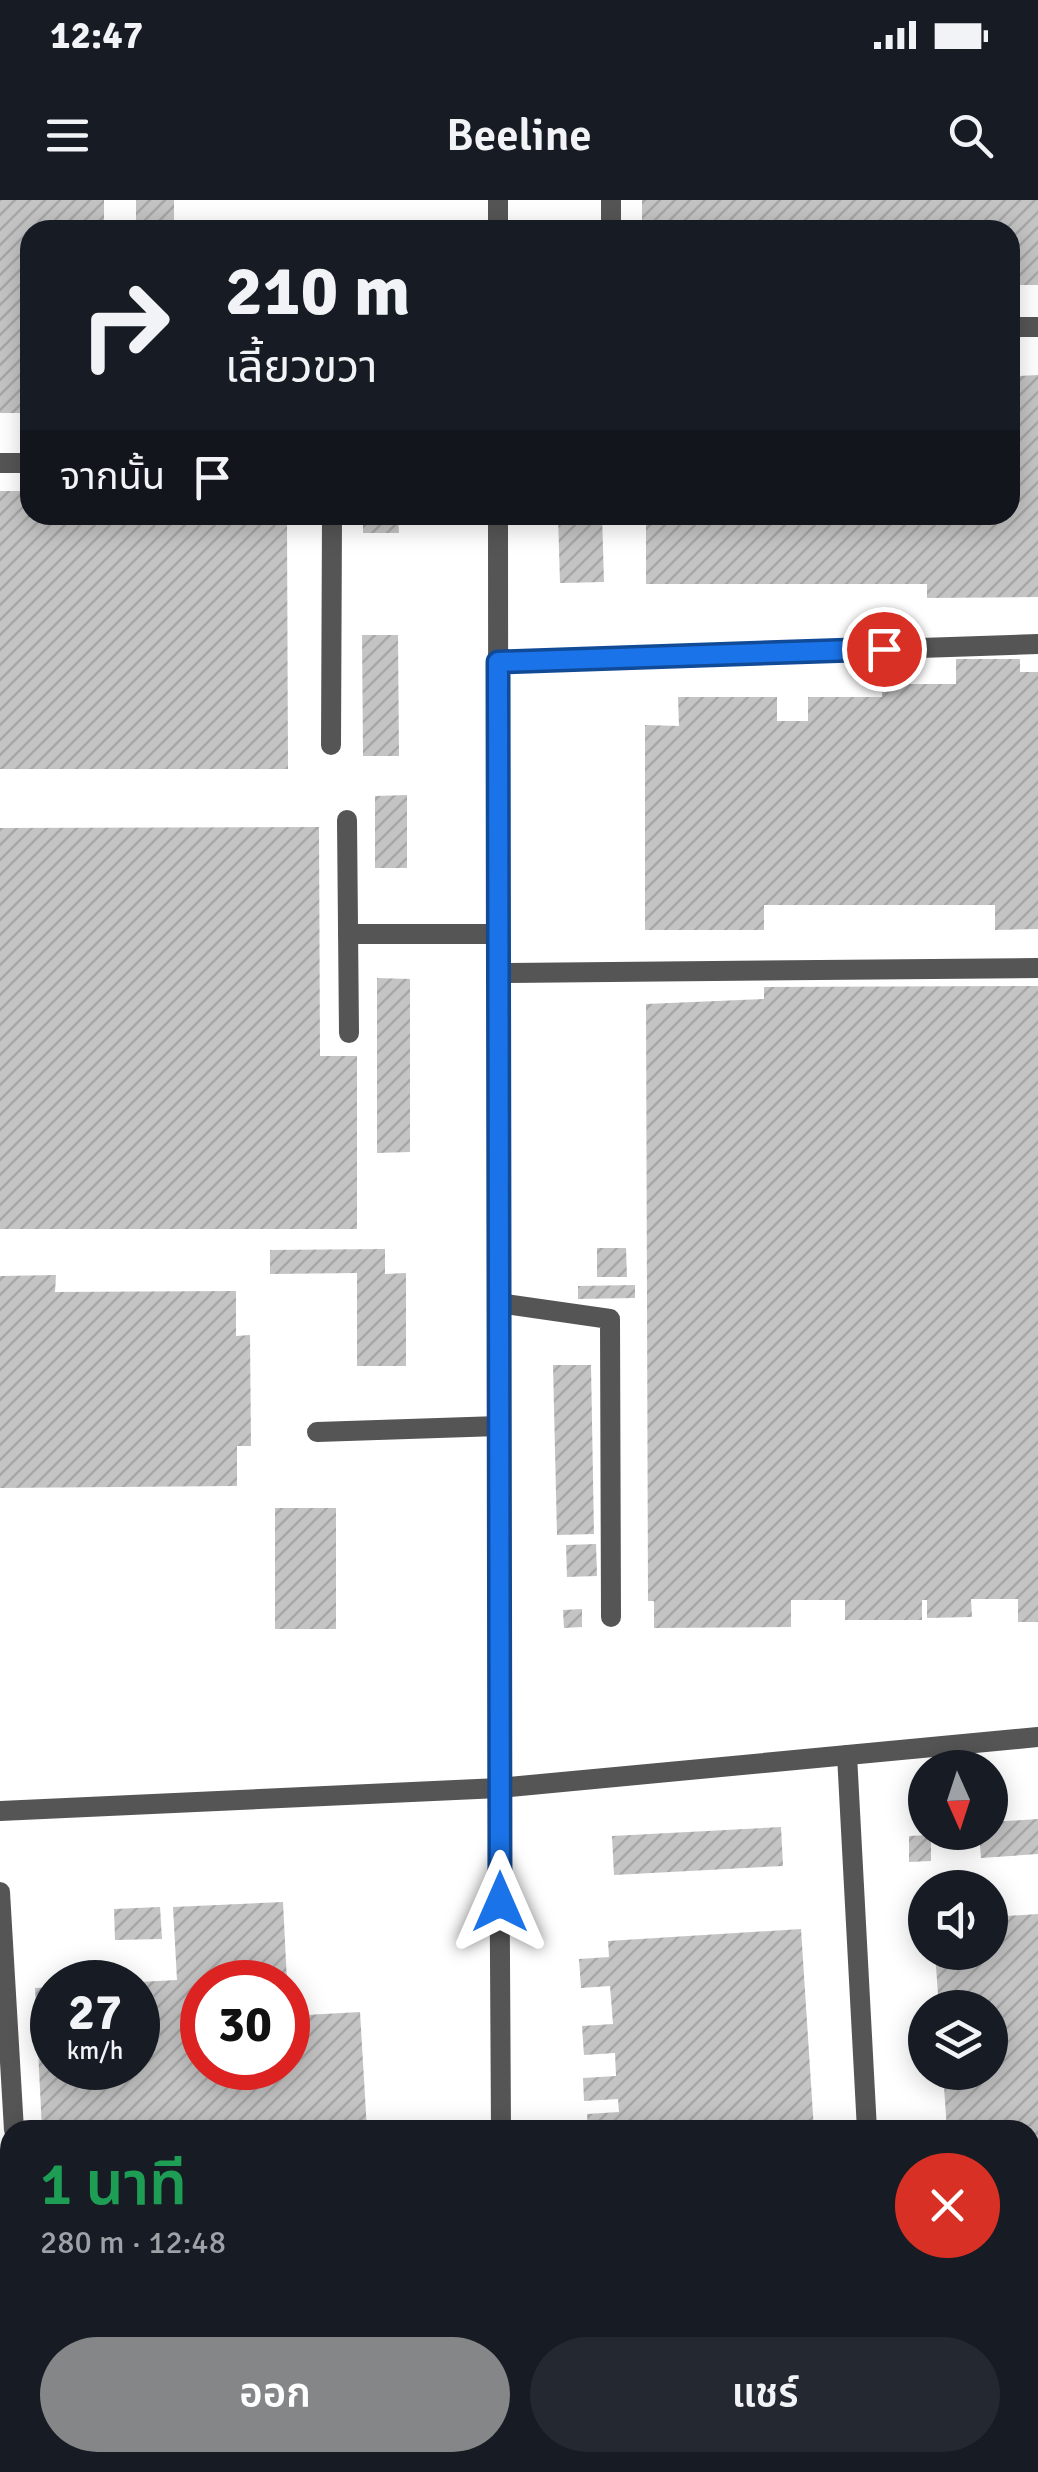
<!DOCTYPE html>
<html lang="th">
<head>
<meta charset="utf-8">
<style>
	:root { --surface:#171b24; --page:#242831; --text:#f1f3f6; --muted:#9ea1a6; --accent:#858687 }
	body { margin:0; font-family:Signika,"Noto Sans Thai",sans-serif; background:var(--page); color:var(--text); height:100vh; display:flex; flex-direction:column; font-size:38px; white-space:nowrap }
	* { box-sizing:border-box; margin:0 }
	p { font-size:32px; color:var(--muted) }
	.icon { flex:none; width:55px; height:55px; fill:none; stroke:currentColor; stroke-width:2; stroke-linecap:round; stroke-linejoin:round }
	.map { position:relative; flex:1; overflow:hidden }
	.sheet { position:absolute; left:0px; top:1920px; width:1040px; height:352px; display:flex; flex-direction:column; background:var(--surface); border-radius:30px 30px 0 0; box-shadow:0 5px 25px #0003 }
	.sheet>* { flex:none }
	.top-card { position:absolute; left:20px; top:20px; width:1000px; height:305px; border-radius:30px; box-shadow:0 5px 25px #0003; background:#171b24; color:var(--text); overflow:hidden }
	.needle { width:65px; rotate:177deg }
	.tools { position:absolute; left:908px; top:1550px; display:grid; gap:20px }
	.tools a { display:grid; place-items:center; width:100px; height:100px; border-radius:50%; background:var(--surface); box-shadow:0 5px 25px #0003; font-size:50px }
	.speed { position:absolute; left:30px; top:1760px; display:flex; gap:20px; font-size:50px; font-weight:700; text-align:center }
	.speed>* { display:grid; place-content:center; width:130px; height:130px; border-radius:50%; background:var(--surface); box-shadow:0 5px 25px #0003; line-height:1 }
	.speed small { font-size:25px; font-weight:400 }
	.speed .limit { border:15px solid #d22; background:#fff; color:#111 }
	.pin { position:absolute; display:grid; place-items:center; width:85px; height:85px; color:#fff; margin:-42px; border:5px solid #fff; border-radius:50%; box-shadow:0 2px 10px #0007 }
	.me { position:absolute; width:110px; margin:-55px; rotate:0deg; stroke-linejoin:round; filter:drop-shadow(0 0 8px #0008) }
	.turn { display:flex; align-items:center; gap:35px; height:210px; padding:0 40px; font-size:45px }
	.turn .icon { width:130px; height:130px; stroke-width:2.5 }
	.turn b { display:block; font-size:70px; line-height:85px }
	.then { display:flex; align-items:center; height:95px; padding:0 40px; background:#0003; gap:20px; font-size:38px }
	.round { display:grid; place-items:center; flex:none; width:105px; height:105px; border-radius:52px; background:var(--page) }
	.head { display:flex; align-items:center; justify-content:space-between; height:170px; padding:0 40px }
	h1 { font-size:60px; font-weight:600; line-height:75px; color:#1e9e55 }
	.primary-button { display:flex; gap:20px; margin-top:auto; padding:20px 40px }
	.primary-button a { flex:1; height:115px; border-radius:60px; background:var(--accent); color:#fff; font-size:40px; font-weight:600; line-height:115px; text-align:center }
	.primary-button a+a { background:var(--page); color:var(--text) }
	.status { display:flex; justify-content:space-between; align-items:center; height:70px; padding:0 50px; background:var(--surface); direction:ltr }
	.status svg { height:28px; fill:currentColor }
	header { display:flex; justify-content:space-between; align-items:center; height:130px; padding:0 40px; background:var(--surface); font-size:45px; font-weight:600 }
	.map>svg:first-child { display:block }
	.building { fill:url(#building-hatch) }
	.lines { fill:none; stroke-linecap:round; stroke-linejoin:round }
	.service { stroke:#555; stroke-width:20 }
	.minor { stroke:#555; stroke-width:20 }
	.route-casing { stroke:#114b97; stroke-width:25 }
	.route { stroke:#1a73e8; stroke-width:18 }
</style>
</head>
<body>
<div class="status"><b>12:47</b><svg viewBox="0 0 49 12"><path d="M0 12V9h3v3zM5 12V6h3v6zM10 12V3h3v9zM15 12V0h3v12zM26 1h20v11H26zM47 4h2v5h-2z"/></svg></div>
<header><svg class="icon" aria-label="menu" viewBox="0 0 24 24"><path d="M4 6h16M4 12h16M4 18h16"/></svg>Beeline<svg class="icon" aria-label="search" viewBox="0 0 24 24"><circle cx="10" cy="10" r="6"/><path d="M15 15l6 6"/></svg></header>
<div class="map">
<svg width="1038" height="2272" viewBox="0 0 1038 2272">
	<defs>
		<pattern id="building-hatch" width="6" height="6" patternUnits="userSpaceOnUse" patternTransform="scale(2.5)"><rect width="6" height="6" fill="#c4c4c4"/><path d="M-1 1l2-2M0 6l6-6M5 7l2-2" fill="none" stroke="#a7a7a7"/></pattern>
	</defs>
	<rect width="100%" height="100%" fill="#fff"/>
	<g class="building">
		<polygon points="0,0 104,0 104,30 30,30 30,213 0,213"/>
		<rect x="136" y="0" width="38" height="30"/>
		<polygon points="642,0 1038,0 1038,85 1010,85 1010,30 642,30"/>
		<polygon points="1038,175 1038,397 927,398 927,384 646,384 646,315 1010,315 1010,196 1019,196 1019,176"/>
		<polygon points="0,291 30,291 30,315 184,315 184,321 262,315 262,321 287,321 288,569 0,569"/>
		<polygon points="363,315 398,315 399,333 363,333"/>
		<polygon points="558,315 602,315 604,382 560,383"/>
		<polygon points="362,435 398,435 399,556 363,556"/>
		<polygon points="956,459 1020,459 1020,472 1038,472 1038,729 995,730 995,705 764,705 764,730 645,730 645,525 679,526 678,497 777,497 777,521 808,521 808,497 882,497 882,484 956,484"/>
		<polygon points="407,595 407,668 375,668 375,596"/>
		<polygon points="319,627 320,856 357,856 357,1029 0,1029 0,628"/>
		<polygon points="377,778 410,779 410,952 377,953"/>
		<polygon points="1038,786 1038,1422 1018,1422 1018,1399 971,1399 972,1417 927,1418 927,1400 922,1400 922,1420 845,1420 845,1400 791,1400 791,1427 654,1428 654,1401 648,1401 646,804 764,799 764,787"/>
		<polygon points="597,1048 626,1048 627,1077 597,1077"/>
		<polygon points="385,1049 385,1074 406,1073 406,1166 357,1166 357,1073 270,1074 270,1050"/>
		<polygon points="56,1075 55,1092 236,1091 236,1136 250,1135 251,1246 237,1246 237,1286 0,1288 0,1076"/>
		<polygon points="635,1085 635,1098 578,1099 578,1086"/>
		<polygon points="553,1165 591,1165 594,1334 557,1335"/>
		<rect x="275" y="1308" width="61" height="121"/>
		<polygon points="596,1344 597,1376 567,1377 566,1345"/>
		<polygon points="582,1409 582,1427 564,1428 563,1410"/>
		<polygon points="1038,1619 1038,1654 981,1658 979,1632 990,1632 990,1622"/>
		<polygon points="781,1627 783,1666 614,1675 612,1636"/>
		<polygon points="931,1635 931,1661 909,1662 909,1636"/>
		<polygon points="283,1702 287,1782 202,1782 202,1868 288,1868 288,1816 360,1812 367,1930 42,1930 35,1788 52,1787 52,1868 138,1868 138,1782 177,1780 173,1707"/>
		<polygon points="160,1707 162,1739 115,1740 114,1709"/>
		<polygon points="1038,1714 1038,2045 1030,2045 1030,1930 947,1930 943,1872 990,1872 990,1808 939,1808 935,1752 990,1752 990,1717"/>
		<polygon points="801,1729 814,1930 588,1930 587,1914 619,1912 618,1899 584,1901 583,1878 616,1876 615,1853 584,1855 582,1826 613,1824 610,1786 581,1788 579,1759 609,1757 608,1741"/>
		<polygon points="1030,2254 1038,2254 1038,2272 802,2272 902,2262 1030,2262"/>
	</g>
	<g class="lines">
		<g class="service">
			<polyline points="498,0 498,30"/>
			<polyline points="611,0 611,30"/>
			<polyline points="1010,127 1038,127"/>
			<polyline points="0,263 30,263"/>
			<polyline points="498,315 499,1588"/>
			<polyline points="498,462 1038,444"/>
			<polyline points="331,545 332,315"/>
			<polyline points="347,620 349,833"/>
			<polyline points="348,734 498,734"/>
			<polyline points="498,773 1038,768"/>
			<polyline points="498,1103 610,1119 611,1417"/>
			<polyline points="317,1232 499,1226"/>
			<polyline points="847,1555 867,1930"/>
			<polyline points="0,1692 14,1930"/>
			<polyline points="1030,2158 1038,2158"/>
			<polyline points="0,2170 10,2170"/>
			<polyline points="617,2262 617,2272"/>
		</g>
		<g class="minor">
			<polyline points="499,1588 501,1930"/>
			<polyline points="0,1611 499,1588 1038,1537"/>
			<polyline points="503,2262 503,2272"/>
		</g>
	</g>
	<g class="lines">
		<defs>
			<polyline id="route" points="500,1702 498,462 884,449"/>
		</defs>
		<use href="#route" class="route-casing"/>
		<use href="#route" class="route"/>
	</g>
</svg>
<div class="tools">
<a><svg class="needle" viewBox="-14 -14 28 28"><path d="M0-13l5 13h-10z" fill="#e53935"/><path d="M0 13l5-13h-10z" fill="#9ea1a6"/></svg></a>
<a><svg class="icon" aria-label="sound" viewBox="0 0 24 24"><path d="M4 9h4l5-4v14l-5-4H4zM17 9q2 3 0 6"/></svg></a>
<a><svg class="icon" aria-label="layers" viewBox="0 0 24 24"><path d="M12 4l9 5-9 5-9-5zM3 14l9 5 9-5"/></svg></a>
</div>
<div class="speed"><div>27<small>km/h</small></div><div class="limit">30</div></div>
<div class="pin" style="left:884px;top:449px;background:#d93025"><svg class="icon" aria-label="arrive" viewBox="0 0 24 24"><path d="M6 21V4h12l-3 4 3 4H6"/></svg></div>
<svg class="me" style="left:500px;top:1702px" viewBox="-20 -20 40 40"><path d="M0-17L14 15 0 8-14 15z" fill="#1a73e8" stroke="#fff" stroke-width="4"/></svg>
<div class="top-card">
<div class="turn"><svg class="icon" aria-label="right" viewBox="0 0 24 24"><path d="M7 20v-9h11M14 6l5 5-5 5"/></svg><div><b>210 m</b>เลี้ยวขวา</div></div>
<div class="then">จากนั้น<svg class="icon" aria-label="arrive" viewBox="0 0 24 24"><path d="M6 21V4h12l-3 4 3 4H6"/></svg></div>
</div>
<section class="sheet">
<div class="head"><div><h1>1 นาที</h1><p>280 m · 12:48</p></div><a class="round" style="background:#d93025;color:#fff"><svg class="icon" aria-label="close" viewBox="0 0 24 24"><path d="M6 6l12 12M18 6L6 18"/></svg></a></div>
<div class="primary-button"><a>ออก</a><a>แชร์</a></div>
</section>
</div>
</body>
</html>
